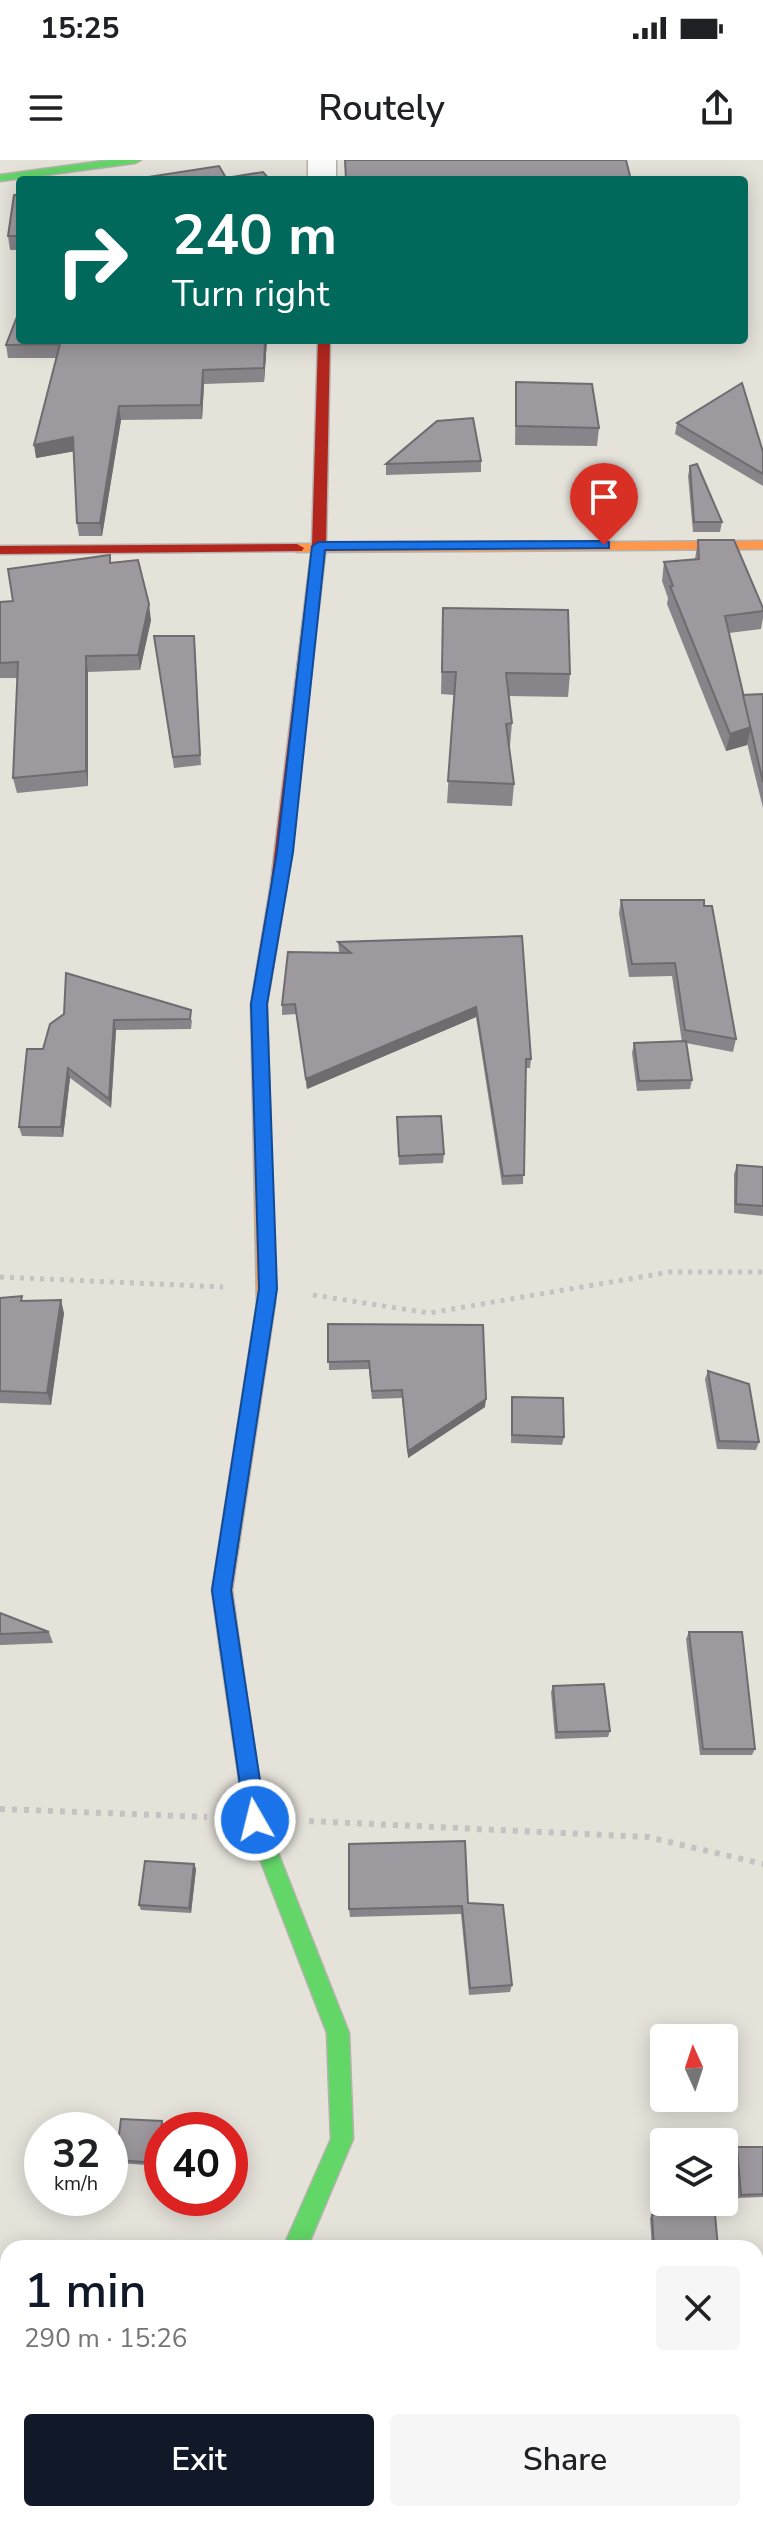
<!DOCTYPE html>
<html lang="en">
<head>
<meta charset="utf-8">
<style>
	:root { --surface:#fff; --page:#f6f6f6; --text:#202124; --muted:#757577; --accent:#111827 }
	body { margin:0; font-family:"Nunito Sans",sans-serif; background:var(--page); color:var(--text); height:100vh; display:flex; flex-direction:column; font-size:30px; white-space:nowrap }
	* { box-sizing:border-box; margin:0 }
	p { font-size:26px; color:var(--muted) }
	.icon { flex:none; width:44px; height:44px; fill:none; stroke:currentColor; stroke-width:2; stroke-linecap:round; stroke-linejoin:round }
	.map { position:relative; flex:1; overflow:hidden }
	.details { position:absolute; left:0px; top:2080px; width:764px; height:282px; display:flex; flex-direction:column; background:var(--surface); border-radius:24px 24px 0 0; box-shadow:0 4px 20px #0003 }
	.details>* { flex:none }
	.top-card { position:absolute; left:16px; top:16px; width:732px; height:168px; border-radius:8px; box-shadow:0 4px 20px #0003; background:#00695c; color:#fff; overflow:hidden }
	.needle { width:52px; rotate:357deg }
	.tools { position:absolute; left:650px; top:1864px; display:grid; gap:16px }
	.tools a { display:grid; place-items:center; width:88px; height:88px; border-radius:8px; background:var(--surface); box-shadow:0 4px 20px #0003; font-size:40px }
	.speed { position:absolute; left:24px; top:1952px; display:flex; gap:16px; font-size:40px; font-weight:700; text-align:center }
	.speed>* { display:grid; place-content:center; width:104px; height:104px; border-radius:50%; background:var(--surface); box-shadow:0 4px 20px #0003; line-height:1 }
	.speed small { font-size:20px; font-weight:400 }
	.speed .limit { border:12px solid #d22; background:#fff; color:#111 }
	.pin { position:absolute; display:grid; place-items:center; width:68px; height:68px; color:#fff; margin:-82px -34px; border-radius:50% 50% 50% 0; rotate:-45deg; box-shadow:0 0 8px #0007 }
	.pin .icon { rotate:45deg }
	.me { position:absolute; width:88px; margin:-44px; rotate:352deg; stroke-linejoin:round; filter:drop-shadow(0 0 6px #0008) }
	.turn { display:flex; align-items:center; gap:28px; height:168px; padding:0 24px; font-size:36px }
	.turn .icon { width:104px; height:104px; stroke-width:2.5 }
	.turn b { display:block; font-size:56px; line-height:68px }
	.round { display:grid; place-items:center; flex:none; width:84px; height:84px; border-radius:8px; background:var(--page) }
	.head { display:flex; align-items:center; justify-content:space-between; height:136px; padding:0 24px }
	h1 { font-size:48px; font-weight:600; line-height:60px; color:var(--accent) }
	.primary-button { display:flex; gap:16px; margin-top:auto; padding:16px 24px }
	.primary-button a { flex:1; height:92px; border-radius:8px; background:var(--accent); color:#fff; font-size:32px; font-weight:600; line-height:92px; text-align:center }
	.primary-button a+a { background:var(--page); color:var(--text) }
	.status { display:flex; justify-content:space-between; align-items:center; height:56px; padding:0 40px; background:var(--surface); direction:ltr }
	.status svg { height:22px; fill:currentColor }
	header { display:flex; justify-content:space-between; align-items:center; height:104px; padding:0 24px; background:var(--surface); font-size:36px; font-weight:600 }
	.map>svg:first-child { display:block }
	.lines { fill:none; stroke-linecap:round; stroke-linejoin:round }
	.street-casing { stroke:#b4b2ac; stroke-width:3 }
	.fast-casing { stroke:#b4b2ac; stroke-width:3 }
	.slow-casing { stroke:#b4b2ac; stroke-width:3 }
	.jam-casing { stroke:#b4b2ac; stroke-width:3 }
	.path-far1 { stroke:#c4c3c1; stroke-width:5; stroke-dasharray:4 6; stroke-linecap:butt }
	.path { stroke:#c4c3c1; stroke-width:6; stroke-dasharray:5 7; stroke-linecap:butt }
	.street { fill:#fbfbf9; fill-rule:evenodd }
	.fast { fill:#63d668; fill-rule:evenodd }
	.slow { fill:#ff974d; fill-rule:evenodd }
	.jam { fill:#b3261e; fill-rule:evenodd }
	.wall { fill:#888489 }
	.shaded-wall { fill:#6f6b6f }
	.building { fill:#9e999f; stroke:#6f6b6f; stroke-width:2 }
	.route { fill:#1a73e8; stroke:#114b97; stroke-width:2 }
</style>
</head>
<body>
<div class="status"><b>15:25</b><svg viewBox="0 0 49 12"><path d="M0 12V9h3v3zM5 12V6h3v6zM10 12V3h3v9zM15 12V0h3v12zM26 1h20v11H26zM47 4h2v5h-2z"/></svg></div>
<header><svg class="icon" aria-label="menu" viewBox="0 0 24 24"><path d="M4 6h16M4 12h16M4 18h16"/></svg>Routely<svg class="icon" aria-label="share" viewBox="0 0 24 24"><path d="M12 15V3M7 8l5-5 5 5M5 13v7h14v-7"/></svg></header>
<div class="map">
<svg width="763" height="2361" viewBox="0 0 763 2361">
	<rect width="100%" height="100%" fill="#e5e2da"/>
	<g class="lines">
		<defs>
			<g id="street">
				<rect x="308" y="0" width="28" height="20"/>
				<polygon points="158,2354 218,2354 216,2361 156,2361"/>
			</g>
			<g id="fast">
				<polygon points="110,0 141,0 135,3 0,21 0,15"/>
				<polygon points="230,1480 237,1482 240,1489 265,1660 349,1873 353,1979 307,2088 283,2088 331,1979 327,1873 245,1660 220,1489 223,1482"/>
			</g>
			<g id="slow">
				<polygon points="763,381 763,389 297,392 290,388 297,384"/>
				<polygon points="278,724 286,730 267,844 275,1143 272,1148 260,1148 257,1143 251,844 270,730"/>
			</g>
			<g id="jam">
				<polygon points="318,180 330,180 326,386 286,730 278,736 270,730 312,386"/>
				<polygon points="297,384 304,388 302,391 0,394 0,386"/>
				<polygon points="266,1135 272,1138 275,1143 232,1430 240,1489 237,1496 230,1498 223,1496 220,1489 212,1430 257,1143 260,1138"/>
			</g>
		</defs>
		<use href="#street" class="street-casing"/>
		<use href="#fast" class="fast-casing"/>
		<use href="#slow" class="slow-casing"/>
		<use href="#jam" class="jam-casing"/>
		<g class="path-far1">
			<polyline points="0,1117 223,1127"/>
			<polyline points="313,1135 429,1153 670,1112 763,1112"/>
		</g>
		<g class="path">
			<polyline points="0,1649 207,1657"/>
			<polyline points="309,1661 648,1677 763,1704"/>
		</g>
		<use href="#street" class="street"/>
		<use href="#fast" class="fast"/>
		<use href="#slow" class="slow"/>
		<use href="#jam" class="jam"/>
	</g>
	<g class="wall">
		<polygon points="20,34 20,90 10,90 8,76"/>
		<polygon points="20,180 267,180 264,222 204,224 202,259 121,260 102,376 79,376 77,363 74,291 36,298 56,198 8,198 6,185"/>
		<polygon points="516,222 599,268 597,286 515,285"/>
		<polygon points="677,263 763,292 763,326 675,274"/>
		<polygon points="481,301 481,312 386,315 386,304"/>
		<polygon points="690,306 722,362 720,372 693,372 688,316"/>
		<polygon points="698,380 763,448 763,458 761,469 729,473 743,535 763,534 763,648 747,583 747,585 726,591 667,444 668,438 662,421 664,402 695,399"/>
		<polygon points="110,395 111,403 151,460 140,510 88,512 88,626 17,633 13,618 18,518 0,518 0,442 13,441"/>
		<polygon points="443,448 570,514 568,537 509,536 512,563 510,586 509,586 514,624 512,646 447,643 454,535 441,534"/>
		<polygon points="154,476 195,486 201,605 174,608"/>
		<polygon points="621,740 704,746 736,879 733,892 686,883 692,920 690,929 637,931 632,893 634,883 682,882 672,816 629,817 619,753"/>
		<polygon points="522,776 531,899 530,908 525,908 523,1024 502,1025 476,857 307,929 296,854 282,855 282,845 340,793 339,791 338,782"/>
		<polygon points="66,813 192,860 191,869 116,870 111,948 70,918 63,977 22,976 19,967 43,889 64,854"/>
		<polygon points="397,967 444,994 443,1003 399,1005"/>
		<polygon points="737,1005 763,1007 763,1056 734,1053 734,1014"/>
		<polygon points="0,1138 23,1141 64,1153 51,1245 0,1243"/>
		<polygon points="328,1164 485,1247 408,1298 402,1238 372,1239 369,1209 329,1210"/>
		<polygon points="708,1211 759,1282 756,1290 717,1289 705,1219"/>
		<polygon points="512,1237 564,1277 562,1285 511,1283"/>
		<polygon points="0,1453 49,1472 53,1483 0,1485"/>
		<polygon points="689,1472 755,1589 752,1595 700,1595 686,1479"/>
		<polygon points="553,1526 610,1571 608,1577 555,1579 551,1532"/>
		<polygon points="194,1704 196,1709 191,1753 141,1750 139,1745"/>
		<polygon points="468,1743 512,1825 510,1832 469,1835 461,1754 350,1757 349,1749"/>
		<polygon points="164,1965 159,2006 118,2003 116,2000"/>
		<polygon points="737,1987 763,1987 763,2037 738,2038 733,1990"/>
		<polygon points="652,2055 718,2088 652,2088 650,2058"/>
	</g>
	<g class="shaded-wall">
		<polygon points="265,180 267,180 264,222 264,208"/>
		<polygon points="203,210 204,224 202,259 201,245"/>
		<polygon points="119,246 121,260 102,376 100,363"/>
		<polygon points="73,277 76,291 36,298 34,285"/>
		<polygon points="149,444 151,460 140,510 138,495"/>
		<polygon points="86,496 88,512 88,626 86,611"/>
		<polygon points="751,567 747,585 726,591 730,574"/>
		<polygon points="476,847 476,857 307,929 306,919"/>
		<polygon points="114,860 116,870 111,948 109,939"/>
		<polygon points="68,908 70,918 63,977 61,967"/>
		<polygon points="61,1140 64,1153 51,1245 47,1233"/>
		<polygon points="486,1239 485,1247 408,1298 408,1291"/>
		<polygon points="194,1704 196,1709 191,1753 189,1748"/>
		<polygon points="162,1961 164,1965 159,2006 157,2003"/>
	</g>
	<g class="building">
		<polygon points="345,0 626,0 631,20 346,20"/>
		<polygon points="219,6 226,18 263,12 270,20 129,20"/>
		<polygon points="20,34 20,76 8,76 14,35"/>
		<polygon points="20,149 20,180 265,180 264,208 203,210 201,245 119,246 100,363 77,363 73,277 34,285 60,184 6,185"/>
		<polygon points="516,222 592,224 599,268 516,266"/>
		<polygon points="742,223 763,292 763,314 677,263"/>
		<polygon points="473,258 481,301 386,304 437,261"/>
		<polygon points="697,304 722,362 694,362 690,306"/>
		<polygon points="698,380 734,380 763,448 763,451 725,456 751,567 730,574 670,426 673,426 664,402 699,399"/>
		<polygon points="110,395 110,403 138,400 149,444 138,495 86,496 86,611 13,618 18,502 0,503 0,442 13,441 8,409"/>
		<polygon points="443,448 568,450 570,514 506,513 512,563 506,564 514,624 448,621 456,512 442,512"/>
		<polygon points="154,476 194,476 200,595 173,597"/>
		<polygon points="763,534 763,622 743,535"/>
		<polygon points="621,740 704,740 704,746 712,746 736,879 685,870 675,803 632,804"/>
		<polygon points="522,776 531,899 526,899 524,1015 503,1016 476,847 306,919 295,844 282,845 288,792 351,793 338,782"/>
		<polygon points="66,813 191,850 190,859 114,860 109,939 68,908 61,967 19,967 27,889 43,889 50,864 64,854"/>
		<polygon points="686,881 692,920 639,921 634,883"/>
		<polygon points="441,956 444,994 399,996 397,957"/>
		<polygon points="737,1005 763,1007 763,1046 736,1044"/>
		<polygon points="22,1136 21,1141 61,1140 47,1233 0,1231 0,1138"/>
		<polygon points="328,1164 483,1165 486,1239 408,1291 402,1230 372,1231 369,1201 328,1202"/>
		<polygon points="708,1211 749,1224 759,1282 719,1281"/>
		<polygon points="512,1237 563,1238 564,1277 512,1275"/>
		<polygon points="0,1453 49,1472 0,1474"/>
		<polygon points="689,1472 742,1472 755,1589 703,1589"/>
		<polygon points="604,1524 610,1571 557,1572 553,1526"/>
		<polygon points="465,1681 468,1743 503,1745 512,1825 470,1828 462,1746 349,1749 349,1684"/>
		<polygon points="145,1701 194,1704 189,1748 139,1745"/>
		<polygon points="121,1959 162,1961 157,2003 116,2000"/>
		<polygon points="737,1987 763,1987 763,2034 741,2035"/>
		<polygon points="715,2054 718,2088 654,2088 652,2055"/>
		<rect x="756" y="2229" width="7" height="47"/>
	</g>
	<polygon class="route" points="604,381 609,382 609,388 325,390 293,692 267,844 277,1129 231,1430 266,1660 263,1667 255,1670 248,1667 245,1660 212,1430 259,1129 251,844 277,692 312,386 319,382"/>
</svg>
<div class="tools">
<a><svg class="needle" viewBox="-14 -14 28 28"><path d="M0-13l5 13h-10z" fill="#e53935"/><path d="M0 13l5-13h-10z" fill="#757577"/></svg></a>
<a><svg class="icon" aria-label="layers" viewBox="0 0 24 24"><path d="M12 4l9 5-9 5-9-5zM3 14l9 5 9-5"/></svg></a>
</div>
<div class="speed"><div>32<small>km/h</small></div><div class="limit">40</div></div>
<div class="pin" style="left:604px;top:385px;background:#d93025"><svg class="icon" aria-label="arrive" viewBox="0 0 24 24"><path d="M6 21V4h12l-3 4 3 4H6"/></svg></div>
<svg class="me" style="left:255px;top:1660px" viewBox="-20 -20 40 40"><circle r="17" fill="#1a73e8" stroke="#fff" stroke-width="3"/><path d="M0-11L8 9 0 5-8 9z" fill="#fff"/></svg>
<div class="top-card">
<div class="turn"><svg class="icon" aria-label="right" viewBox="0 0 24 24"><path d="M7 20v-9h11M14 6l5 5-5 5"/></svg><div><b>240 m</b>Turn right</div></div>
</div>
<section class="details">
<div class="head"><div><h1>1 min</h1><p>290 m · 15:26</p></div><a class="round"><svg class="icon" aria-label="close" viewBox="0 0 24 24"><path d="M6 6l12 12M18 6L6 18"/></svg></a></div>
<div class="primary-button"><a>Exit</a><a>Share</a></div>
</section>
</div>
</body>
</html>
